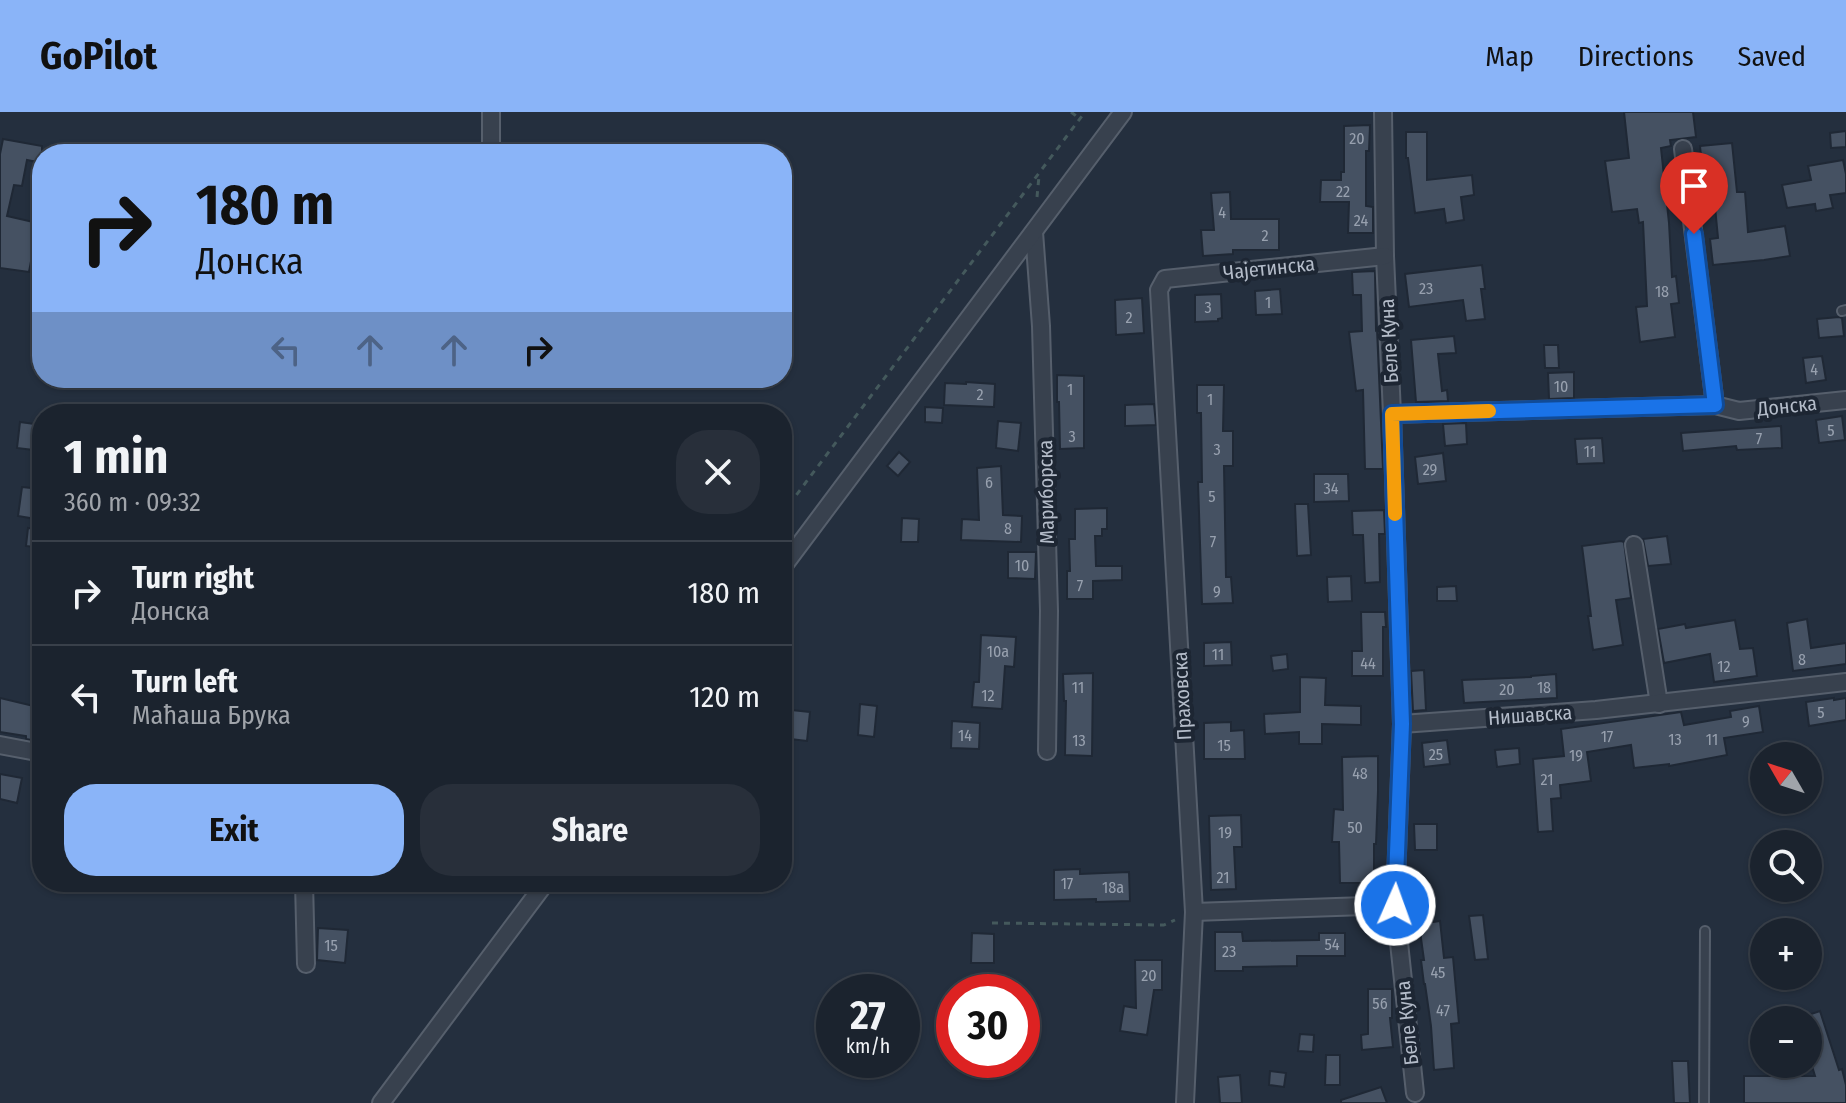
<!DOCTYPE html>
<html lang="en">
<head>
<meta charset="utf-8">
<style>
	:root { --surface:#1b232e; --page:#282f3a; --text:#f1f3f6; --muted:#a0a4aa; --line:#39404a; --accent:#8ab4f8 }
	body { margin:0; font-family:"Fira Sans Condensed",sans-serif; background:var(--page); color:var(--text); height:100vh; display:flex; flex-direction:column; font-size:30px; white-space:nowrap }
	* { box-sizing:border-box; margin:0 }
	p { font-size:26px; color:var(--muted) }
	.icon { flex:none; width:44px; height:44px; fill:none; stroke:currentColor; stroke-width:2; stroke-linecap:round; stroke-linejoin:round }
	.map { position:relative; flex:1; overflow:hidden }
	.details { position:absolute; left:32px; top:292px; width:760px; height:488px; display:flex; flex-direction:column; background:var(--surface); border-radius:32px; box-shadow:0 2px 6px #0004,0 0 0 2px var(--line) }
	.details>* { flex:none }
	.top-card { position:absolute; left:32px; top:32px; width:760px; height:244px; border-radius:32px; box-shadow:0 2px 6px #0004,0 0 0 2px var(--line); background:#8ab4f8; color:#111; overflow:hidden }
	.needle { width:52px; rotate:309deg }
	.buttons { position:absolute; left:1750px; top:630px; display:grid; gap:16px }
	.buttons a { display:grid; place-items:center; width:72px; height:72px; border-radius:50%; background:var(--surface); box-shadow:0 2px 6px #0004,0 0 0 2px var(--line); font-size:40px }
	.speed { position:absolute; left:816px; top:862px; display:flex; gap:16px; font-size:40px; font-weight:700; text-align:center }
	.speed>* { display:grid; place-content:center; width:104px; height:104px; border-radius:50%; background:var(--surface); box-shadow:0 2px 6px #0004,0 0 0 2px var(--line); line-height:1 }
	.speed small { font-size:20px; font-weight:400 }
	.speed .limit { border:12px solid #d22; background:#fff; color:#111 }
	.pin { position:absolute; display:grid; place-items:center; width:68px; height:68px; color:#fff; margin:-82px -34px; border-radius:50% 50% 50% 0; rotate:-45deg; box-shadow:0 0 8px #0007 }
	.pin .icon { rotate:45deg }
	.me { position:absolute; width:88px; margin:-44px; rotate:2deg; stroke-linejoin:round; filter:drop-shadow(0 0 6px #0008) }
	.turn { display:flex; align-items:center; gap:28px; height:168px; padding:0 32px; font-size:36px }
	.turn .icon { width:104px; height:104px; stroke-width:2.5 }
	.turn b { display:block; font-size:56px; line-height:68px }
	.lanes { display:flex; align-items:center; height:76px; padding:0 32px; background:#0003; justify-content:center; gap:40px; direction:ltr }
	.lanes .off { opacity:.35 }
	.round { display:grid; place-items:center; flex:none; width:84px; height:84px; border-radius:32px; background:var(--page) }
	.head { display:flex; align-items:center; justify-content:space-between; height:136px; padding:0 32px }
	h1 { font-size:48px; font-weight:700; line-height:60px }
	.button { display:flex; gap:16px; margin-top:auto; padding:16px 32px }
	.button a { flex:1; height:92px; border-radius:32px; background:var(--accent); color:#111; font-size:32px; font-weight:700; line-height:92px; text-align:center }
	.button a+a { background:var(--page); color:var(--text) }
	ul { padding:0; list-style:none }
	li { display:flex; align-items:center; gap:24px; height:104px; padding:0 32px; border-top:2px solid var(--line) }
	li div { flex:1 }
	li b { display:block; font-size:30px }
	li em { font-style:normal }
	header { display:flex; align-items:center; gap:48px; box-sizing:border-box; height:112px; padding:0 40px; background:var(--accent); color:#111 }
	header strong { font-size:38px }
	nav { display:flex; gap:44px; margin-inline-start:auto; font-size:28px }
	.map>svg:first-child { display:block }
	.building { fill:#455162; stroke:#1f2835; stroke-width:2 }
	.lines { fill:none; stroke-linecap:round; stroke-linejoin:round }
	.lane-casing { stroke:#565f6c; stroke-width:12 }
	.street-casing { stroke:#565f6c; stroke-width:20 }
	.path { stroke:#44595c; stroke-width:3; stroke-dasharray:6 6; stroke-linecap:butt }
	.lane { stroke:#38414e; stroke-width:8 }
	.street { stroke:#38414e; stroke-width:16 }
	.route-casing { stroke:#114b97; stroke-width:20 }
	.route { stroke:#1a73e8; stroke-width:14 }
	.slow { stroke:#f59e0b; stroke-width:14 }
	.labels { text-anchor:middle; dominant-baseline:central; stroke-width:8; stroke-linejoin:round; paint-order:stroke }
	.number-label { font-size:16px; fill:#98a1af }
	.street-label { font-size:20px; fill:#b4bcc9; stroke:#1d2633 }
</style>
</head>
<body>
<header>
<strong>GoPilot</strong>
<nav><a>Map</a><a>Directions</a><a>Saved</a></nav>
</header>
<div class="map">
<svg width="1846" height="991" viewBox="0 0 1846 991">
	<rect width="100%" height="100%" fill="#242f3e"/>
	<g class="building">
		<polygon points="1624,0 1693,0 1696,25 1670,28 1671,34 1661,36 1669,111 1672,165 1676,164 1679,191 1671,192 1675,225 1640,230 1636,195 1647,194 1643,110 1639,111 1637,97 1612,100 1605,49 1629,46"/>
		<polygon points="1370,13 1369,39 1366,39 1366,94 1373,95 1373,121 1348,121 1349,90 1320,90 1321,68 1341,68 1341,60 1344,60 1344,14"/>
		<polygon points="1846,19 1846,35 1831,36 1830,21"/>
		<polygon points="1406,20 1427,20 1427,68 1472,63 1474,83 1461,85 1464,108 1446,111 1444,97 1415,101 1408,46 1406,46"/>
		<polygon points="3,27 42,34 42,51 27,48 22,74 14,73 7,104 42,112 42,129 35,128 29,160 0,156 0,42"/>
		<polygon points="1732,31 1737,80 1745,80 1748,120 1785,114 1790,144 1764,148 1713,153 1710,127 1718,126 1712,64 1703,65 1700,34"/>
		<polygon points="1843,48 1846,62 1846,81 1830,83 1833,96 1816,99 1815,92 1787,96 1782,73 1811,68 1808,54"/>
		<polygon points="1230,80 1231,107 1279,107 1279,138 1233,138 1233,142 1203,144 1201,118 1214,118 1211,81"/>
		<polygon points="1482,153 1485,177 1481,177 1485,207 1466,209 1463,188 1409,195 1405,162"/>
		<polygon points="1375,159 1376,218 1377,217 1383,357 1365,357 1363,278 1356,279 1349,220 1362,219 1361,183 1353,183 1352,160"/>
		<polygon points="1280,177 1282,202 1256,203 1255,179"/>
		<polygon points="1221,182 1222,206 1218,207 1218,209 1195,210 1195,183"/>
		<polygon points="1142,186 1144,221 1116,223 1115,188"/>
		<polygon points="1839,205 1842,206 1844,224 1819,226 1817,207"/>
		<polygon points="1454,224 1456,241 1438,242 1442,279 1447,278 1448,289 1416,290 1411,228"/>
		<polygon points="1544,233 1558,233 1559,256 1545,256"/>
		<polygon points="1822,244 1826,268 1806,271 1803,246"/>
		<polygon points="1574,260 1574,286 1549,287 1548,261"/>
		<polygon points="1057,263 1084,264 1084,336 1060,337 1059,290 1057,290"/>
		<polygon points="966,270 995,272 994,295 944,293 945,271 966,272"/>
		<polygon points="1197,273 1224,273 1223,319 1233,319 1233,354 1224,354 1226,465 1231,465 1233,491 1202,492 1198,370 1202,370 1201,301 1197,301"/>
		<polygon points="1154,292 1156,313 1125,314 1125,293"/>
		<polygon points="925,295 943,296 942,311 925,310"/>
		<polygon points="1842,304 1845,328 1819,331 1816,308"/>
		<polygon points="998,309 1021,311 1018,339 996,336"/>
		<polygon points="20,310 42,313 42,339 17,336"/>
		<polygon points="1466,311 1467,332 1445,334 1443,312"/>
		<polygon points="1781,314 1782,336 1737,338 1736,334 1683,339 1681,321"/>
		<polygon points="1602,326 1604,351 1577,352 1575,327"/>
		<polygon points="899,340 910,350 898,364 887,354"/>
		<polygon points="1443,341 1446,369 1418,372 1415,345"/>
		<polygon points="1001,354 1003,403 1022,404 1021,430 961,428 962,407 979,408 977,356"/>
		<polygon points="1314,362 1348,362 1349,389 1314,390"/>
		<polygon points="22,375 41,377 36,407 18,404"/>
		<polygon points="1295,392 1308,392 1311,443 1297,444"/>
		<polygon points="1107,396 1107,417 1102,417 1102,424 1095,424 1096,454 1122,454 1122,468 1093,469 1093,487 1067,487 1067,459 1070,459 1069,427 1075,427 1075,397"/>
		<polygon points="1384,398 1385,422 1379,422 1380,470 1365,471 1363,423 1353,423 1352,399"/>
		<polygon points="902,406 919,407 918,430 901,430"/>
		<polygon points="28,416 42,418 42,436 26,434"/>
		<polygon points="1667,424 1671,452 1648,454 1643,427"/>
		<polygon points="1621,429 1624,430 1631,486 1616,488 1623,533 1593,538 1588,504 1591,504 1582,434"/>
		<polygon points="1008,440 1036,440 1035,467 1008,466"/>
		<polygon points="1351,464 1352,489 1328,490 1327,465"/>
		<polygon points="1456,474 1457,489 1437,489 1437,475"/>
		<polygon points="1361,500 1385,500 1386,515 1383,515 1383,564 1352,564 1352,539 1362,539"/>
		<polygon points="1807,507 1811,536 1846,531 1846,552 1793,559 1787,511"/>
		<polygon points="1735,508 1740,537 1753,536 1757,564 1714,570 1710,542 1664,551 1658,517 1685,512 1686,516"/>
		<polygon points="981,523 1016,525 1014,555 1005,554 1002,597 972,595 974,570 979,570"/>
		<polygon points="1231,530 1232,553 1204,554 1204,531"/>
		<polygon points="1287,542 1288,557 1273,559 1271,544"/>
		<polygon points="1424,558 1426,598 1413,599 1411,559"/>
		<polygon points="1093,561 1092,644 1065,643 1066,589 1064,589 1063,562"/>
		<polygon points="1556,562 1557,586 1464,591 1462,568 1531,565 1531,564"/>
		<polygon points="1300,565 1326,566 1325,593 1361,594 1361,613 1322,612 1322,632 1299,632 1299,620 1265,622 1264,602 1300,600"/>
		<polygon points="0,586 42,596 42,630 26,627 26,624 0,620"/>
		<polygon points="1834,586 1834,588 1846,586 1846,608 1809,614 1806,590"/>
		<polygon points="860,592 877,594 874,625 858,623"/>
		<polygon points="1759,594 1763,620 1724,626 1727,643 1669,654 1669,652 1634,656 1631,633 1587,640 1591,669 1560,673 1561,686 1551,687 1553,719 1538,720 1533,647 1564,644 1561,617 1681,600 1684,613 1731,605 1730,599"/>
		<polygon points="782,597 810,600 807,629 782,626"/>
		<polygon points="952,609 980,611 979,637 951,636"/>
		<polygon points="1231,610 1231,619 1244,618 1245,647 1204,647 1204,611"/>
		<polygon points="1447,628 1450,652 1424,655 1422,631"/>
		<polygon points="1519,636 1520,652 1497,655 1495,638"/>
		<polygon points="1378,644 1378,679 1376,732 1374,732 1374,771 1340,771 1339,730 1332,730 1334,697 1343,698 1342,645"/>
		<polygon points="0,662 22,666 17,691 0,687"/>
		<polygon points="1241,703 1242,735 1234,735 1236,777 1211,778 1209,704"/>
		<polygon points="1414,712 1437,712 1437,738 1415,738"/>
		<polygon points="1080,757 1080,762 1129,760 1130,789 1096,790 1096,787 1054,788 1054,758"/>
		<polygon points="1483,803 1488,847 1475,848 1469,804"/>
		<polygon points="1440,809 1444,846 1453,845 1459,911 1451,912 1454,956 1434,958 1431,914 1425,872 1424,872 1421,848 1424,848 1419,812"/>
		<polygon points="318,816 348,818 345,851 317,848"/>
		<polygon points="1215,820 1242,820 1243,829 1319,828 1319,821 1345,821 1345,844 1297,844 1297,854 1243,855 1243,859 1215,859"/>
		<polygon points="972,821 994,822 994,851 971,851"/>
		<polygon points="1135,848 1162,848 1162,878 1154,878 1147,923 1120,919 1124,894 1136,896"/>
		<polygon points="1368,877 1392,877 1392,906 1390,906 1393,935 1362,938 1361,923 1368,922"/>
		<polygon points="1820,899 1839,958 1842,957 1846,973 1846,991 1744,991 1744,964 1815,964 1808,941 1808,903"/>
		<polygon points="1300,922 1314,923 1313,940 1298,939"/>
		<polygon points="1326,943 1340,943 1340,973 1325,973"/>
		<polygon points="1672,949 1688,949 1690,991 1674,991"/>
		<polygon points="1270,959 1286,961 1284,975 1269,973"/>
		<polygon points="1240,963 1242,991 1220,991 1218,965"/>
		<polygon points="1381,975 1387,991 1341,991 1341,988"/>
	</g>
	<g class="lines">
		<defs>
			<g id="lane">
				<polyline points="1842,199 1846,198"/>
				<polyline points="1704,991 1705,819"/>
			</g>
			<g id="street">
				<polyline points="491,0 491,36"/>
				<polyline points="1383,0 1385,144 1392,302 1402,612 1395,793 1415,981"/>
				<polyline points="1683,37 1715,293"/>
				<polyline points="1034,120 1041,214 1049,499 1047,639"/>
				<polyline points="1392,302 1715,293 1739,299 1846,288"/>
				<polyline points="1634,433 1659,592"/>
				<polyline points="782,456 1123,0"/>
				<polyline points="1402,612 1596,598 1846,570"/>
				<polyline points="0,633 42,641"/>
				<polyline points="304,770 306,852"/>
				<polyline points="1194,800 1395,793"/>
				<polyline points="381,991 546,770"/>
				<polyline points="1185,991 1194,800 1159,178 1165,167 1385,144"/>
			</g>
		</defs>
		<use href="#lane" class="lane-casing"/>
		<use href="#street" class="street-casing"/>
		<g class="path">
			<polyline points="1071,0 1080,7"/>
			<polyline points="1037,85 1039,64"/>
			<polyline points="782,402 1085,0"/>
			<polyline points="992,811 1164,813 1175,808"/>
		</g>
		<use href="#lane" class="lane"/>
		<use href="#street" class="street"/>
	</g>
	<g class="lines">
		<defs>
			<polyline id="route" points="1395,793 1402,612 1392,302 1715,293 1694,122"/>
		</defs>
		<use href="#route" class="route-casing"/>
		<use href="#route" class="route"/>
		<polyline class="slow" points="1395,402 1392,302 1489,299"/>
	</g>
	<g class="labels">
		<g class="number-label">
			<text x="1357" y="26">20</text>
			<text x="1343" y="79">22</text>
			<text x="1222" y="100">4</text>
			<text x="1361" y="108">24</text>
			<text x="1265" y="123">2</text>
			<text x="1426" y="176">23</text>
			<text x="1662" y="179">18</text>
			<text x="1268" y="190">1</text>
			<text x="1208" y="195">3</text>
			<text x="1129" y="205">2</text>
			<text x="1814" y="257">4</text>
			<text x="1561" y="274">10</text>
			<text x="1070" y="277">1</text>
			<text x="980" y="282">2</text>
			<text x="1210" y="287">1</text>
			<text x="1831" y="318">5</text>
			<text x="1072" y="324">3</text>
			<text x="1759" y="326">7</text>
			<text x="1217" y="337">3</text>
			<text x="1590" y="339">11</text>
			<text x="1430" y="357">29</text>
			<text x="989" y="370">6</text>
			<text x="1331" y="376">34</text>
			<text x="1212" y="384">5</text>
			<text x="1008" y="416">8</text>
			<text x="1213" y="429">7</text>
			<text x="1022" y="453">10</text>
			<text x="1080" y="473">7</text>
			<text x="1217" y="479">9</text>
			<text x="998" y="539">10a</text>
			<text x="1218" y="542">11</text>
			<text x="1802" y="547">8</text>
			<text x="1368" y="551">44</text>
			<text x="1724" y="554">12</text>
			<text x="1078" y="575">11</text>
			<text x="1544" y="575">18</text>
			<text x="1507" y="577">20</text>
			<text x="988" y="583">12</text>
			<text x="1821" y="600">5</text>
			<text x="1746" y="609">9</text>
			<text x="965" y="623">14</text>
			<text x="1607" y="624">17</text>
			<text x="1675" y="627">13</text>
			<text x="1712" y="627">11</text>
			<text x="1079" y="628">13</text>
			<text x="1224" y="633">15</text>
			<text x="1436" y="642">25</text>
			<text x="1576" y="643">19</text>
			<text x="1360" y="661">48</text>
			<text x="1547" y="667">21</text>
			<text x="1355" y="715">50</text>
			<text x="1225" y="720">19</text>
			<text x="1223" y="765">21</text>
			<text x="1067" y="771">17</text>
			<text x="1113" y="775">18a</text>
			<text x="1332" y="832">54</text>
			<text x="331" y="833">15</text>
			<text x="1229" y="839">23</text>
			<text x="1438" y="860">45</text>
			<text x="1149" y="863">20</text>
			<text x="1380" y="891">56</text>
			<text x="1443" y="898">47</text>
		</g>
		<g class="street-label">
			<text transform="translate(1269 156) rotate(-6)">Чајетинска</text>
			<text transform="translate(1389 229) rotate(-93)">Беле Куна</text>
			<text transform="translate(1787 294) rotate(-6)">Донска</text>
			<text transform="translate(1046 380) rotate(-91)">Мариборска</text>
			<text transform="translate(1182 584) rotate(-93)">Праховска</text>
			<text transform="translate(1530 603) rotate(-4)">Нишавска</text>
			<text transform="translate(1407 911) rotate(-96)">Беле Куна</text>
		</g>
	</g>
</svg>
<div class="buttons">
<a><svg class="needle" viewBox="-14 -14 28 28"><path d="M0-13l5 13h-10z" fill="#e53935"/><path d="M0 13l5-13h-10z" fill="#a0a4aa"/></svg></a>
<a><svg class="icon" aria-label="search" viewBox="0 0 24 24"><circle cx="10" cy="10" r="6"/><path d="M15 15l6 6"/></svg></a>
<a>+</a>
<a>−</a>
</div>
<div class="speed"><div>27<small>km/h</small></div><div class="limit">30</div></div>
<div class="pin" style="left:1694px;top:122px;background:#d93025"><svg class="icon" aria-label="arrive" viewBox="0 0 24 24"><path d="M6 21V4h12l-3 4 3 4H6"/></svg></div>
<svg class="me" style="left:1395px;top:793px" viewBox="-20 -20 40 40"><circle r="17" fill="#1a73e8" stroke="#fff" stroke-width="3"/><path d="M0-11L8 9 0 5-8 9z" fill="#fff"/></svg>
<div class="top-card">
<div class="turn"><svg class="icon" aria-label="right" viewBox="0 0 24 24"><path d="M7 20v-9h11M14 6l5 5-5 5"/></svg><div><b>180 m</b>Донска</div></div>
<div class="lanes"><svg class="icon off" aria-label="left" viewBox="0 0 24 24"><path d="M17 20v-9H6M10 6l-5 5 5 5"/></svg><svg class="icon off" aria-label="ahead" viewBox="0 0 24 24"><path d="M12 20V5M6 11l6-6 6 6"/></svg><svg class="icon off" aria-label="ahead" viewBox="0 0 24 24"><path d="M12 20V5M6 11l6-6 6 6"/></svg><svg class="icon" aria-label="right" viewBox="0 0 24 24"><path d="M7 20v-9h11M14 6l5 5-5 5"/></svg></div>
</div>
<section class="details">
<div class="head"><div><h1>1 min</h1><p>360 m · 09:32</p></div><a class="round"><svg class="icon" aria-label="close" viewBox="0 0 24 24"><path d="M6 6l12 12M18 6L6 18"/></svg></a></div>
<ul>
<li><svg class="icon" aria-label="right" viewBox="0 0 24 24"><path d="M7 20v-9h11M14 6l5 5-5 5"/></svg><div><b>Turn right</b><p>Донска</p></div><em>180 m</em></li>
<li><svg class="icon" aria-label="left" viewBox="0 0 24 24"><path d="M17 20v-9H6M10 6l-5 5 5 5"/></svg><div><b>Turn left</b><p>Маћаша Брука</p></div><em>120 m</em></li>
</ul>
<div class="button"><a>Exit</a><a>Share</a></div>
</section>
</div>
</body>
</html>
